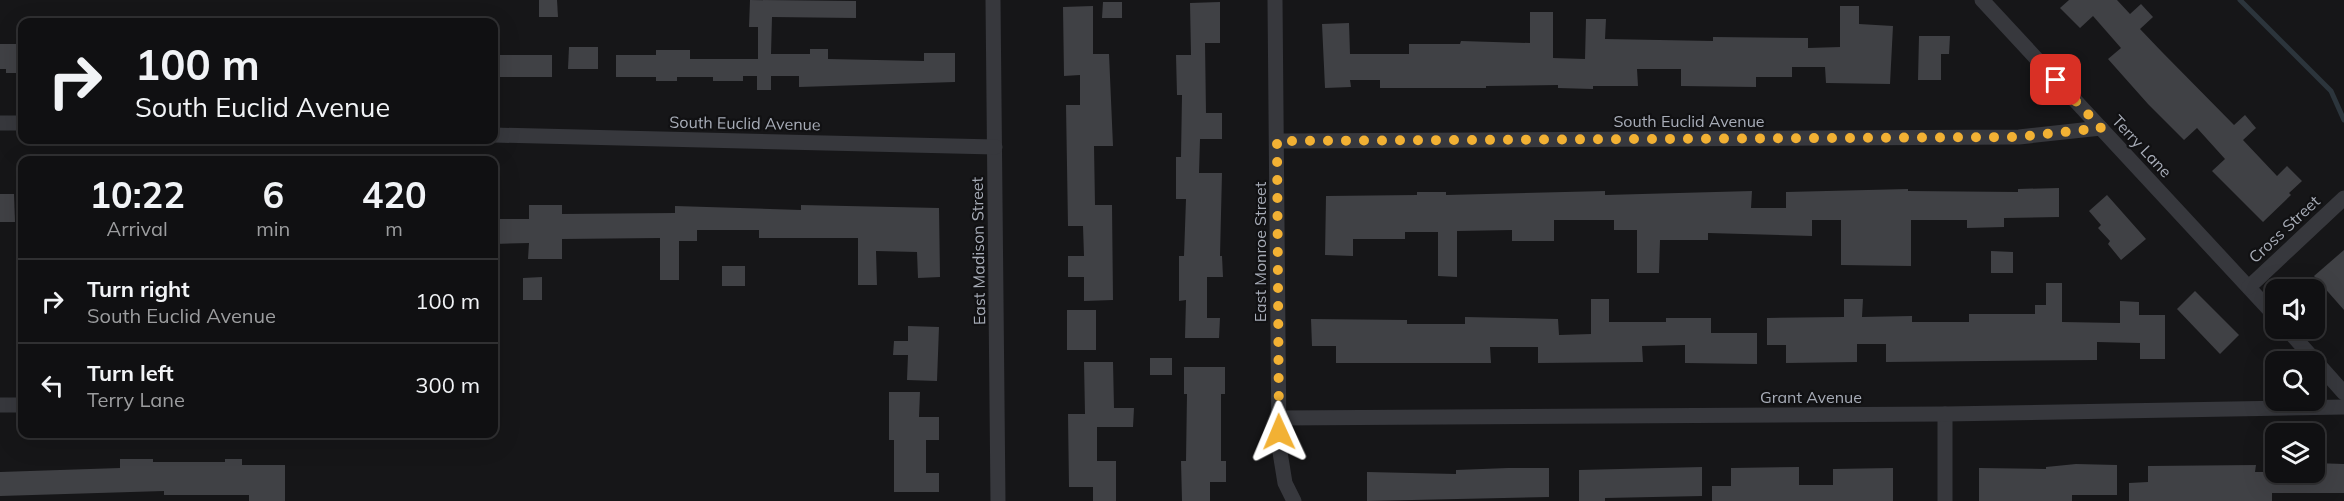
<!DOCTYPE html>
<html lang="en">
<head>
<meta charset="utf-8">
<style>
	:root { --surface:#101012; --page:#1e1e20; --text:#f1f3f6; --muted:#9c9d9f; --line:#303032 }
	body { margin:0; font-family:Mulish,sans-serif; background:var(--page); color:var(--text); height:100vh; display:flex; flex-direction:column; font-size:22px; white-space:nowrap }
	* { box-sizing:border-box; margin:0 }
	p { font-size:20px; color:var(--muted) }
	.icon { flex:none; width:33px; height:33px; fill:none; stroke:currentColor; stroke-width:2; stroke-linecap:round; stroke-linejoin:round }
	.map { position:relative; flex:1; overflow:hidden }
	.drawer { position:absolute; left:18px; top:156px; width:480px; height:282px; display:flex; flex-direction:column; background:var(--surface); border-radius:12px; box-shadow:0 6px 24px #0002,0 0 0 2px var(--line) }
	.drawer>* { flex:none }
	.guide { position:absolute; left:18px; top:18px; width:480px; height:126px; border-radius:12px; box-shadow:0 6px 24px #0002,0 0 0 2px var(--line); background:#101012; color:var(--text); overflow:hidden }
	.tools { position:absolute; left:2265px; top:279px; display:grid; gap:12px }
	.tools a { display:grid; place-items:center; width:60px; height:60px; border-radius:12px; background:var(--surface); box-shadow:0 6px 24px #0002,0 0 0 2px var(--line); font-size:30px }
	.pin { position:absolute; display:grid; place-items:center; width:51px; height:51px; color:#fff; margin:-26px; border-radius:12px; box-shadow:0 3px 9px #0006 }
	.me { position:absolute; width:66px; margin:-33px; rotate:359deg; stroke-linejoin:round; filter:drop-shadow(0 0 4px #0008) }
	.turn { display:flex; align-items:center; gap:21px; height:126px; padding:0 18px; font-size:27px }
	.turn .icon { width:78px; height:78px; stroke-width:2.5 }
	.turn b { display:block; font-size:42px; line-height:51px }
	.eta { display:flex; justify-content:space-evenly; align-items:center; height:102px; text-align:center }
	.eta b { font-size:36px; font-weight:700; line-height:42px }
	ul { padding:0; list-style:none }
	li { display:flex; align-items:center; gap:18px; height:84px; padding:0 18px; border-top:2px solid var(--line) }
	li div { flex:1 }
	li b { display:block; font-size:22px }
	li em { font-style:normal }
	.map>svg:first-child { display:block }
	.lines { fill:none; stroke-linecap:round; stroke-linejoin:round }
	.stream { stroke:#2c353c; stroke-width:5 }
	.building { fill:#404145 }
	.street { stroke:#37383d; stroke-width:15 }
	.route { stroke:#f2b134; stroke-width:10; stroke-dasharray:0 18 }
	.labels { text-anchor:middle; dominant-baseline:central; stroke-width:4.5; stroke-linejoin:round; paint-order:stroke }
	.street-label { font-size:16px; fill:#a8adb8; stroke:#111113 }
</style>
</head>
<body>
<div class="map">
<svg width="2344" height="501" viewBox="0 0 2344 501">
	<rect width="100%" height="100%" fill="#161618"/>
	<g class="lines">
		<polyline class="stream" points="2240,0 2331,91 2344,120"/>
	</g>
	<g class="building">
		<polygon points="539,0 557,0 558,17 539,17"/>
		<polygon points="750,0 856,1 856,18 772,17 771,54 810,54 810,49 828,49 828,59 924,61 924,53 955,53 955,82 799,87 799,76 771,76 771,90 757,90 757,76 743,76 743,81 713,81 713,77 677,77 677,81 656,81 656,77 616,77 616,55 656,55 656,50 690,50 690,59 758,59 758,27 749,27"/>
		<polygon points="2069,0 2117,0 2130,14 2141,4 2153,17 2140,29 2162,52 2234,125 2245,115 2256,128 2243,140 2277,176 2287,166 2302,181 2289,193 2291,195 2263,222 2212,171 2225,159 2197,128 2184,140 2148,104 2108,59 2121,48 2093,16 2080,28 2060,8"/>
		<polygon points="1103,2 1122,2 1122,18 1102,18"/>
		<polygon points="1220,2 1220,43 1205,43 1206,113 1222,113 1222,139 1200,139 1199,173 1222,173 1220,256 1222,256 1223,277 1207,277 1207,318 1220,318 1219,338 1185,338 1186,300 1179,301 1179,256 1184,256 1186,199 1176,199 1176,157 1181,157 1182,95 1177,95 1176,55 1191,55 1190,3"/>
		<polygon points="1093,6 1093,54 1109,54 1113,146 1094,146 1095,205 1112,205 1113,300 1084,301 1084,277 1068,277 1068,256 1084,256 1083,226 1068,226 1066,105 1080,105 1080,75 1064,76 1063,7"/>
		<polygon points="1840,6 1859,6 1859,24 1893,26 1890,84 1826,83 1825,67 1792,67 1792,77 1756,77 1756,87 1681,86 1681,69 1637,69 1638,86 1593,86 1593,89 1558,88 1558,85 1486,86 1486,88 1380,88 1380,80 1350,80 1351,87 1325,88 1322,24 1349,23 1350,54 1409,54 1409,44 1460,44 1461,41 1530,43 1530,12 1553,12 1553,58 1585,59 1586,19 1606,19 1605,39 1713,41 1713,37 1808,38 1808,48 1840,47"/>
		<polygon points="1919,36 1950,36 1949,54 1941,54 1941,80 1918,80"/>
		<polygon points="0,44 22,44 22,73 6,73 6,69 0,69"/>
		<polygon points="569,47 598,47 598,69 568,69"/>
		<rect x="494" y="55" width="58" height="22"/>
		<polygon points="2059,188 2059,217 2004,218 2004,227 1967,228 1967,220 1911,220 1911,266 1841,265 1841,220 1812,220 1812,236 1708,233 1708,240 1660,240 1659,273 1637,273 1637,230 1614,230 1614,220 1554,220 1554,241 1512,241 1512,230 1457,231 1457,277 1438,276 1438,232 1405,232 1405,239 1353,239 1353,256 1325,255 1326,196 1417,195 1417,192 1446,192 1446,195 1605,191 1605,195 1752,191 1751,208 1786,208 1786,192 1908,189 1908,191 2018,192 2018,189"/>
		<polygon points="0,194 14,194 15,222 0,222"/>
		<polygon points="2107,195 2146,239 2121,260 2108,244 2110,241 2098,228 2101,225 2089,211"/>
		<polygon points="529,205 562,205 562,214 675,213 675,206 801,210 801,205 939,208 940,277 918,278 917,252 876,251 877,285 858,285 858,238 759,238 759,230 697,230 697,241 679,241 679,280 660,280 660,238 562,239 562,259 528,259 529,243 494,244 494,219 529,219"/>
		<polygon points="2344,250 2344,310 2314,276"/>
		<polygon points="1991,251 2013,252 2013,273 1991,273"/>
		<rect x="722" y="266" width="23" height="20"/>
		<polygon points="542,277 542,300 523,300 523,278"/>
		<polygon points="2046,283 2062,283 2062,322 2120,323 2120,301 2139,302 2139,315 2165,315 2165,359 2140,359 2140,343 2097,342 2097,360 1886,362 1886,344 1857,344 1857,362 1786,363 1786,345 1767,345 1767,318 1844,317 1844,299 1863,299 1862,317 1912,316 1912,322 1969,322 1969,314 2035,314 2035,305 2046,305"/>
		<polygon points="2195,291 2239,335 2220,354 2177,309"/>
		<polygon points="1591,299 1609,299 1609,322 1666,322 1666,318 1711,318 1711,333 1757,333 1757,364 1685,363 1685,345 1642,346 1643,362 1538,363 1538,347 1490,347 1491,363 1336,363 1336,346 1312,346 1311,319 1407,320 1407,324 1465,324 1465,317 1558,319 1559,335 1591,334"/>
		<rect x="1067" y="310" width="29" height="40"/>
		<polygon points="908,326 939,327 937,381 907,380 908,355 893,355 894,341 908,341"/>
		<rect x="1150" y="358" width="22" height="17"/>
		<polygon points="1084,362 1113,362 1114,408 1134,408 1133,427 1097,427 1097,461 1116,461 1116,501 1093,501 1093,487 1069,487 1068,414 1085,414"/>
		<polygon points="1184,367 1225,367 1225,394 1221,394 1221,461 1226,461 1226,482 1210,482 1210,501 1182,501 1181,461 1186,461 1187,394 1184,394"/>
		<polygon points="889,392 920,392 919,417 939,417 939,440 926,440 926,473 939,473 939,492 894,492 894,440 889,440"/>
		<polygon points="120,459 153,459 153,462 225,462 225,459 242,459 242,465 285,465 285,501 249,501 249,495 164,495 164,491 0,496 0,472 120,468"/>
		<polygon points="2314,463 2344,464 2344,493 2272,493 2272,501 2129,501 2129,483 2148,482 2148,466 2256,465 2255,472 2314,472"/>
		<polygon points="2076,464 2117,465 2117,495 2072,495 2072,501 1979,501 1979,468 2046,469 2046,467"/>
		<polygon points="1702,467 1702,496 1605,498 1605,501 1579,501 1579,470"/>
		<polygon points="1799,467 1799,485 1833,485 1833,469 1893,468 1893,501 1712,501 1712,486 1731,486 1731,468"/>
		<polygon points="1508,468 1549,468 1549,497 1367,501 1367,472 1456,474 1456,470"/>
	</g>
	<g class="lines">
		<g class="street">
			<polyline points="993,0 998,501"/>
			<polyline points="1275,0 1279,446 1285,483 1294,501"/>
			<polyline points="1982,0 2276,317"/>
			<polyline points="0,123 22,123"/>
			<polyline points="494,135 995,147"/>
			<polyline points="1277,141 2019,137 2101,128"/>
			<polyline points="2249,287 2344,198"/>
			<polyline points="2286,328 2344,393"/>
			<polyline points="0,405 22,405"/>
			<polyline points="1945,414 1945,501"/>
			<polyline points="1279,418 1945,414 2344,407"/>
		</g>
	</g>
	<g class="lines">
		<polyline class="route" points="1279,432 1277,141 2019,137 2101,128 2056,80"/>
	</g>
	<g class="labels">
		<g class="street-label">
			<text x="1689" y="121">South Euclid Avenue</text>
			<text transform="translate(745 123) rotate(1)">South Euclid Avenue</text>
			<text transform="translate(2142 146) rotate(47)">Terry Lane</text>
			<text transform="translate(2284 229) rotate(-43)">Cross Street</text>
			<text transform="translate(978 251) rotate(-91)">East Madison Street</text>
			<text transform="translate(1260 252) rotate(-90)">East Monroe Street</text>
			<text x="1811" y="397">Grant Avenue</text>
		</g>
	</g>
</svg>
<div class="tools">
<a><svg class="icon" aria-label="sound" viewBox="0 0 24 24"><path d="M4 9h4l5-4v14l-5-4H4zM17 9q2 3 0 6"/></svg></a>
<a><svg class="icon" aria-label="search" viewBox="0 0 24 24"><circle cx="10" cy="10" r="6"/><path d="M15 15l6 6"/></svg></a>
<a><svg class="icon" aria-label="layers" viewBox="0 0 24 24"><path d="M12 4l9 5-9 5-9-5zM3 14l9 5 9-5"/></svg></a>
</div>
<div class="pin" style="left:2056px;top:80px;background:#d93025"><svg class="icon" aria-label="arrive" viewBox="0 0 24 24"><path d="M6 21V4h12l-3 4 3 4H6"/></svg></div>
<svg class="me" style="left:1279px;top:432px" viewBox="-20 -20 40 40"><path d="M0-17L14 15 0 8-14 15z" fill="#f2b134" stroke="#fff" stroke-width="4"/></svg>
<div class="guide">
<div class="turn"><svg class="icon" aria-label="right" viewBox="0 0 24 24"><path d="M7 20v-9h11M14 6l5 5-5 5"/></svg><div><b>100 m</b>South Euclid Avenue</div></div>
</div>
<section class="drawer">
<div class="eta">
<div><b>10:22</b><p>Arrival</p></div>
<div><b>6</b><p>min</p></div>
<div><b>420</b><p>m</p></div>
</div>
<ul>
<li><svg class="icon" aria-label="right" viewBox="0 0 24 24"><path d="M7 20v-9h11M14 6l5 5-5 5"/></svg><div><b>Turn right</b><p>South Euclid Avenue</p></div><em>100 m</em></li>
<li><svg class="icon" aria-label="left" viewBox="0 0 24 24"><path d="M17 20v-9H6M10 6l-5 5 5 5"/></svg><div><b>Turn left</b><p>Terry Lane</p></div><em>300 m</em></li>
</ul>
</section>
</div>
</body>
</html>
